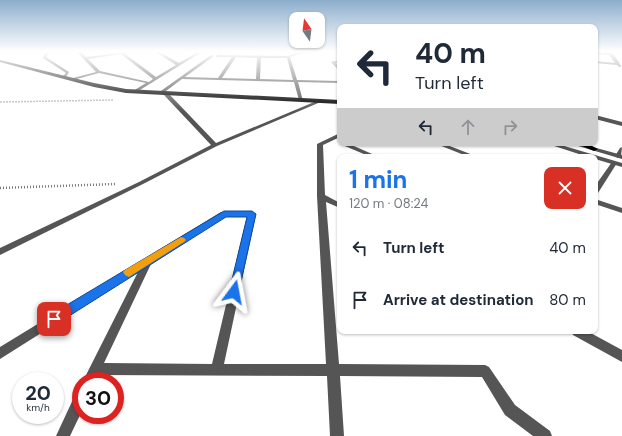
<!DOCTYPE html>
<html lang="en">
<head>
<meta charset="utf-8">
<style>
	:root { --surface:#fff; --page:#f6f6f7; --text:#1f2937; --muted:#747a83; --accent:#1a73e8 }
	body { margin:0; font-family:"DM Sans",sans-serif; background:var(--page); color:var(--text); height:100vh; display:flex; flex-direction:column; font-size:15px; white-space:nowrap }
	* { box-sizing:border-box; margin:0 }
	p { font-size:13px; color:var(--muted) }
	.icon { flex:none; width:22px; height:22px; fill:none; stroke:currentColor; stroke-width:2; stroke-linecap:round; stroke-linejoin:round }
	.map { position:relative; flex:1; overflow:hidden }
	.side { position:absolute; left:337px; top:154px; width:261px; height:180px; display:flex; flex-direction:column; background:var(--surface); border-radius:8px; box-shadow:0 1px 3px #0004 }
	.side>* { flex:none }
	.top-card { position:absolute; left:337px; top:24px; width:261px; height:122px; border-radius:8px; box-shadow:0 1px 3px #0004; background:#fff; color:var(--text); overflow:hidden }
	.needle { width:26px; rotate:346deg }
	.fabs { position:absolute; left:289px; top:12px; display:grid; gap:8px }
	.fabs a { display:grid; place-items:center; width:36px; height:36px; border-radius:8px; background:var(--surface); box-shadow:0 1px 3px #0004; font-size:20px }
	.speed { position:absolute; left:12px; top:372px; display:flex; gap:8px; font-size:20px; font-weight:700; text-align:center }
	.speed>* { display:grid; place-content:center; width:52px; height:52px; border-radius:50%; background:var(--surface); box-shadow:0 1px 3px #0004; line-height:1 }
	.speed small { font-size:10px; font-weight:400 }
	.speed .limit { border:6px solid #d22; background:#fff; color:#111 }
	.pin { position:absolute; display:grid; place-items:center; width:34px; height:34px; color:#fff; margin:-17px; border-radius:8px; box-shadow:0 2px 6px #0006 }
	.me { position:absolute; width:44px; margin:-22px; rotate:13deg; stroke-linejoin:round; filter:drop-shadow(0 0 3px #0008) }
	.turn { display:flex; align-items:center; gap:14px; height:84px; padding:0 12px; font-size:18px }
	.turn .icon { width:52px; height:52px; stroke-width:2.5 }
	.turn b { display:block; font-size:28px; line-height:34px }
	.lanes { display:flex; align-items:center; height:38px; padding:0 12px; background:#0003; justify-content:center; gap:20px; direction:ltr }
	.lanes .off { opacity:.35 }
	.round { display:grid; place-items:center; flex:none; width:42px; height:42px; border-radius:8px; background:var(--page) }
	.head { display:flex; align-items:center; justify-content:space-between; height:68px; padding:0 12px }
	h1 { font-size:24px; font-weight:700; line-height:30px; color:var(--accent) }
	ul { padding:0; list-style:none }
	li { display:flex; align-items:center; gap:12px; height:52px; padding:0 12px }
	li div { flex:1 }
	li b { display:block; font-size:15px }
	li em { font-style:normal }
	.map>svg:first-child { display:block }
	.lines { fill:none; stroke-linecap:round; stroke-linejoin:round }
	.path-far1 { stroke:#777; stroke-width:1.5; stroke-dasharray:0.5 1; stroke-linecap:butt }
	.path { stroke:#777; stroke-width:2.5; stroke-dasharray:1 2; stroke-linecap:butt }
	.minor { fill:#555; fill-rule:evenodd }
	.tertiary { fill:#555; fill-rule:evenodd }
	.trunk { fill:#000; fill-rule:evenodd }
	.route { fill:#1a73e8; stroke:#114b97 }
	.slow { fill:#f59e0b }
</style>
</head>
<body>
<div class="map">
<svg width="622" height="436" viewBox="0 0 622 436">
	<rect width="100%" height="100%" fill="#fff"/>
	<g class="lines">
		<polyline class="path-far1" points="0,102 113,100"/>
		<polyline class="path" points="0,188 115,184"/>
		<g class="minor">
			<polygon points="46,51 50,51 46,57 69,72 66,77 63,76 66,73 43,58"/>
			<path d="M76,51H80L86,57L119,53L120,51L122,52L141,51L125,54L156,77L176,65L154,51H158L179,63L196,53L193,51H197L200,53L135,93L133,92V91L146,83L99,73L73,80V78L96,72ZM121,54L153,79L149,82L100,71L88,59Z"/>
			<path d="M311,51H325L299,54L290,57L297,80L340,81V83L298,82L303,101L299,100L294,82L182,79L162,94L158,93L211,55L214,56L185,77L218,78L232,57H216L217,55L288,56L298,52ZM236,57L257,58L256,79L222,78ZM261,58H287L293,80L260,79Z"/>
			<path d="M606,51H610C614,55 620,62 621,67H619L617,65L595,63V61L615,63L609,55L595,54V52L608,53Z"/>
			<polygon points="333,61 340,61 340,63 336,63 340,69 340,72 331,62"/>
			<polygon points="164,93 168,93 216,143 319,100 323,101 217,146 143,184 0,255 0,248 139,182 211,145 164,95"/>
			<polygon points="595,115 622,122 622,126 595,119"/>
			<path d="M340,133V137L323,145L325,195L340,203V208L326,202L339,364L485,365L489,367L515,405L550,431L552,436H533L505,415L482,377L340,376L344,436H330L327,376L98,375L96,381H83L138,272L0,359V347L221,212H252L256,214L224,364H326L317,196V144ZM226,216H247L212,364L104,363L151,264Z"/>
			<polygon points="340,142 340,143 347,143 379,157 371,157 340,144"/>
			<polygon points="434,143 442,143 478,157 469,157"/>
			<polygon points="622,147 621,156 618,158 616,157 615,156 620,148"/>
			<polygon points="614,161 617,163 598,193 595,193 595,186 612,162"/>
			<polygon points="595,199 622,208 622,213 595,204"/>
			<polygon points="571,331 587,331 622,350 622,362 573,335"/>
			<polygon points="81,391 81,413 70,436 56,436 76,393"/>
		</g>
		<g class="tertiary">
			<polygon points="545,143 554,143 622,163 622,167 595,159 595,157 588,157"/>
			<polygon points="568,143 578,143 622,155 622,159"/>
		</g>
		<g class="trunk">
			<polygon points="0,60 94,83 126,89 340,100 340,104 126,93 94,87 0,62"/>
			<polygon points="575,143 586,143 598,149 594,151"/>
		</g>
	</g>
	<linearGradient id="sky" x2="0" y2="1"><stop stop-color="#8cadcc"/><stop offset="0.46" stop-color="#fff"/><stop offset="1" stop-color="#fff" stop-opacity="0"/></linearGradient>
	<rect width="622" height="112" fill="url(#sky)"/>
	<polygon class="route" points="224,211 252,211 256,214 238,295 234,296 230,295 229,292 247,217 226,217 58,323 54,324 50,323 48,319 50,315"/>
	<polygon class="slow" points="181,237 184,238 186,240 184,242 132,275 129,277 125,275 123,272 125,270"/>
</svg>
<div class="fabs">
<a><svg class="needle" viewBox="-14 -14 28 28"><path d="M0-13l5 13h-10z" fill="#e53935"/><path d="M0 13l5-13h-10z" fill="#747a83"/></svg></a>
</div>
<div class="speed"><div>20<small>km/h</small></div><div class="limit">30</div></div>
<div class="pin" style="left:54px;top:319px;background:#d93025"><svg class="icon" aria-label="arrive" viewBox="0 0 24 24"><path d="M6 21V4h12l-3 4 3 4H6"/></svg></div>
<svg class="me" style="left:234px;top:292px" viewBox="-20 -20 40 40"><path d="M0-17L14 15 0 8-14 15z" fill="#1a73e8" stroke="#fff" stroke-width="4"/></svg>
<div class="top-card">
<div class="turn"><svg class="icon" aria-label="left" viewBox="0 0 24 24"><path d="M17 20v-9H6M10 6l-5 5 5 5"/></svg><div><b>40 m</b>Turn left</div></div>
<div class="lanes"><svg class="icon" aria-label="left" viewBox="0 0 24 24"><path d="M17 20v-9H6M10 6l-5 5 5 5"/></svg><svg class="icon off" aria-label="ahead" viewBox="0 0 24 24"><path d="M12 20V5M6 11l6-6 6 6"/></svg><svg class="icon off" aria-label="right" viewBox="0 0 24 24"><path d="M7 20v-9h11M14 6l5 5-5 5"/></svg></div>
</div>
<section class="side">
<div class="head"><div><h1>1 min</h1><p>120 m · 08:24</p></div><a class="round" style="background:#d93025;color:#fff"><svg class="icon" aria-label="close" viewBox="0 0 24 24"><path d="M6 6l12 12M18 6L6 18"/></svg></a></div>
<ul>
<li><svg class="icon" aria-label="left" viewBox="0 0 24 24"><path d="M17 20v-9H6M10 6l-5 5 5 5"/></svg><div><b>Turn left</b></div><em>40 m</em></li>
<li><svg class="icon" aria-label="arrive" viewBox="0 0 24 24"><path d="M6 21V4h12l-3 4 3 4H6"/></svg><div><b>Arrive at destination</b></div><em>80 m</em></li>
</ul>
</section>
</div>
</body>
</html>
